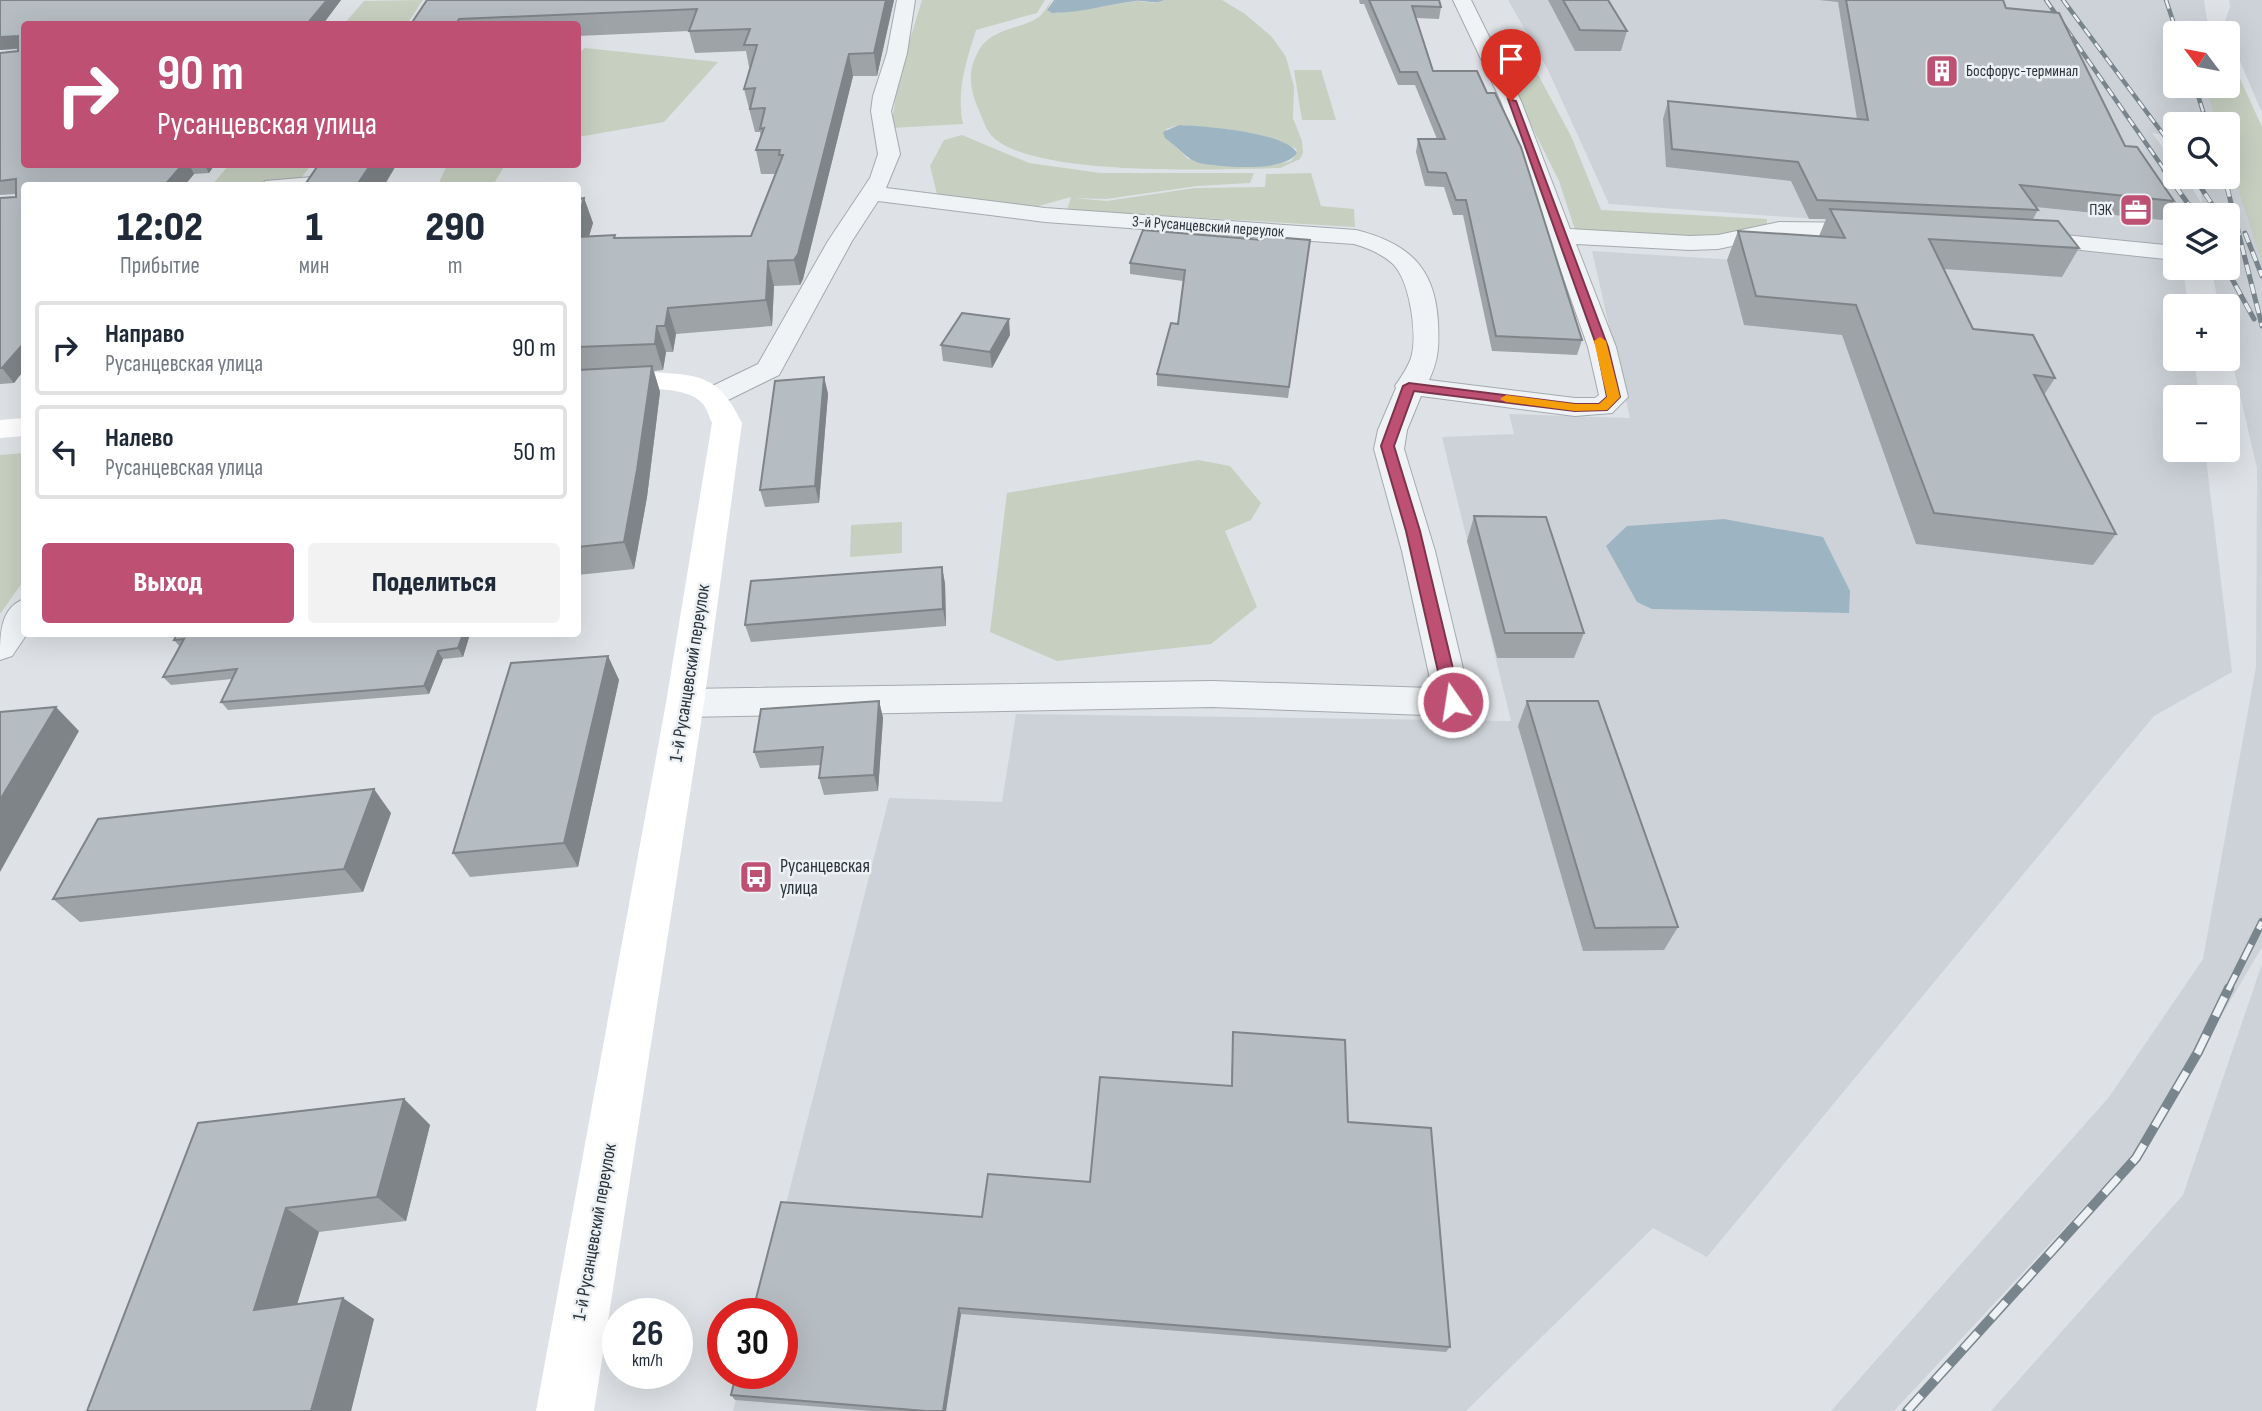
<!DOCTYPE html>
<html lang="ru">
<head>
<meta charset="utf-8">
<style>
	:root { --surface:#fff; --page:#f2f2f3; --text:#1f2937; --muted:#747a83; --line:#e0e1e3; --accent:#be5074 }
	body { margin:0; font-family:"Sofia Sans Condensed",sans-serif; background:var(--page); color:var(--text); height:100vh; display:flex; flex-direction:column; font-size:26px; white-space:nowrap }
	* { box-sizing:border-box; margin:0 }
	p { font-size:23px; color:var(--muted) }
	.icon { flex:none; width:38px; height:38px; fill:none; stroke:currentColor; stroke-width:2; stroke-linecap:round; stroke-linejoin:round }
	.map { position:relative; flex:1; overflow:hidden }
	.drawer { position:absolute; left:21px; top:182px; width:560px; height:455px; display:flex; flex-direction:column; background:var(--surface); border-radius:7px; box-shadow:0 7px 28px #0002 }
	.drawer>* { flex:none }
	.guide { position:absolute; left:21px; top:21px; width:560px; height:147px; border-radius:7px; box-shadow:0 7px 28px #0002; background:#be5074; color:#fff; overflow:hidden }
	.needle { width:46px; rotate:302deg }
	.buttons { position:absolute; left:2163px; top:21px; display:grid; gap:14px }
	.buttons a { display:grid; place-items:center; width:77px; height:77px; border-radius:7px; background:var(--surface); box-shadow:0 7px 28px #0002; font-size:35px }
	.speed { position:absolute; left:602px; top:1298px; display:flex; gap:14px; font-size:35px; font-weight:700; text-align:center }
	.speed>* { display:grid; place-content:center; width:91px; height:91px; border-radius:50%; background:var(--surface); box-shadow:0 7px 28px #0002; line-height:1 }
	.speed small { font-size:18px; font-weight:400 }
	.speed .limit { border:10px solid #d22; background:#fff; color:#111 }
	.pin { position:absolute; display:grid; place-items:center; width:60px; height:60px; color:#fff; margin:-72px -30px; border-radius:50% 50% 50% 0; rotate:-45deg; box-shadow:0 0 7px #0007 }
	.pin .icon { rotate:45deg }
	.me { position:absolute; width:77px; margin:-38px; rotate:347deg; stroke-linejoin:round; filter:drop-shadow(0 0 5px #0008) }
	.turn { display:flex; align-items:center; gap:24px; height:147px; padding:0 21px; font-size:32px }
	.turn .icon { width:91px; height:91px; stroke-width:2.5 }
	.turn b { display:block; font-size:49px; line-height:60px }
	.eta { display:flex; justify-content:space-evenly; align-items:center; height:119px; text-align:center }
	.eta b { font-size:42px; font-weight:800; line-height:49px }
	.button { display:flex; gap:14px; margin-top:auto; padding:14px 21px }
	.button a { flex:1; height:80px; border-radius:7px; background:var(--accent); color:#fff; font-size:28px; font-weight:800; line-height:80px; text-align:center }
	.button a+a { background:var(--page); color:var(--text) }
	ul { padding:0; list-style:none }
	li { display:flex; align-items:center; gap:21px; height:94px; margin:0 14px 10px; padding:0 7px; border:4px solid var(--line); border-radius:7px }
	li div { flex:1 }
	li b { display:block; font-size:26px }
	li em { font-style:normal }
	.map>svg:first-child { display:block }
	.built { fill:#ccd2d7; fill-rule:evenodd }
	.green { fill:#c6cfc0; fill-rule:evenodd }
	.water { fill:#9db5c2 }
	.lines { fill:none; stroke-linecap:round; stroke-linejoin:round }
	.street-casing { stroke:#a4aaaf; stroke-width:2 }
	.street { fill:#f0f3f5; fill-rule:evenodd }
	.secondary { fill:#fff; fill-rule:evenodd }
	.rail-far3-casing { stroke:#79858d; stroke-width:4.5 }
	.rail-far2-casing { stroke:#79858d; stroke-width:5 }
	.rail-far1-casing { stroke:#79858d; stroke-width:8 }
	.rail-casing { stroke:#79858d; stroke-width:10 }
	.rail-far3 { stroke:#edf1f4; stroke-width:2.5; stroke-dasharray:9; stroke-linecap:butt }
	.rail-far2 { stroke:#edf1f4; stroke-width:3.5; stroke-dasharray:10; stroke-linecap:butt }
	.rail-far1 { stroke:#edf1f4; stroke-width:5; stroke-dasharray:17; stroke-linecap:butt }
	.rail { stroke:#edf1f4; stroke-width:7; stroke-dasharray:21; stroke-linecap:butt }
	.wall { fill:#9da3a7 }
	.shaded-wall { fill:#7f8488 }
	.building { fill:#b6bdc2; stroke:#7f8488; stroke-width:2 }
	.route { fill:#be5074; stroke:#7c344b; stroke-width:2 }
	.slow { fill:#f59e0b }
	.labels { text-anchor:middle; dominant-baseline:central; stroke-width:5; stroke-linejoin:round; paint-order:stroke }
	.far-poi-label { font-size:16px; fill:#29333b; stroke:#edf1f4; text-anchor:start }
	.far-street-label { font-size:16px; fill:#29333b; stroke:#edf1f4 }
	.street-label { font-size:19px; fill:#29333b; stroke:#edf1f4 }
	.poi-label { font-size:19px; fill:#29333b; stroke:#edf1f4; text-anchor:start }
</style>
</head>
<body>
<div class="map">
<svg width="2262" height="1411" viewBox="0 0 2262 1411">
	<rect width="100%" height="100%" fill="#dee2e6"/>
	<g class="built">
		<path d="M1508,0H2204L2209,33H2175V86H2222L2262,219V947L2152,1134L1894,1411H1831L2109,1097L2203,959L2256,667L2257,468L2228,344V306H2219L2211,268H2228V215H2175V245L1609,204L1548,70ZM2175,124H2228V177H2199L2202,204L2185,177H2175V164L2152,133L2175,137Z"/>
		<polygon points="2229,0 2262,0 2262,113 2228,33 2223,27 2230,7"/>
		<polygon points="2040,247 2175,260 2175,268 2183,268 2188,306 2175,306 2175,359 2194,359 2199,397 2175,397 2175,450 2205,450 2232,672 2154,716 1707,1257 1653,1228 1466,1411 733,1411 742,1374 782,1374 785,1208 889,798 1002,802 1016,714 1511,721 1442,437 1514,434 1509,414 1630,418 1592,251 1831,266"/>
		<polygon points="2262,964 2262,1411 1991,1411 2183,1195"/>
	</g>
	<g class="green">
		<polygon points="423,0 407,24 344,24 364,1"/>
		<path d="M922,0H1045L1037,13L976,30C966,62 956,91 963,124L891,128L899,76Z"/>
		<path d="M1052,0L1047,10L1057,13L1138,1L1154,3L1164,0H1222L1245,14L1272,37L1286,57L1294,87L1293,118L1302,141L1303,153L1300,159L1280,168C1221,169 1029,178 991,135C985,128 981,114 977,106C969,86 968,69 979,50C993,27 1020,30 1039,17C1044,13 1048,5 1052,0ZM1179,125C1219,129 1261,129 1296,149L1297,153L1291,161L1274,165L1188,159L1173,144L1166,129Z"/>
		<polygon points="1500,33 1522,36 1535,69 1571,136 1601,210 1767,219 1767,228 1710,239 1576,233 1559,181 1491,45 1490,37"/>
		<polygon points="585,48 718,62 664,122 578,137 578,53"/>
		<polygon points="2228,59 2231,59 2262,127 2262,262 2228,158 2228,124 2217,124 2206,86 2228,86"/>
		<polygon points="1294,70 1321,70 1336,120 1302,120"/>
		<polygon points="962,135 1029,163 1100,173 1254,173 1250,183 1197,186 1106,199 1073,198 1107,201 1195,188 1265,187 1266,174 1311,173 1321,206 1354,209 1355,227 1067,210 1071,197 1027,209 937,194 930,166 944,140"/>
		<polygon points="229,165 311,165 296,185 211,186"/>
		<polygon points="447,165 447,164 505,165 493,185 438,185"/>
		<polygon points="24,453 24,580 0,614 0,455"/>
		<polygon points="1198,460 1230,466 1261,503 1251,520 1225,531 1257,607 1211,644 1057,661 990,632 1007,493"/>
		<polygon points="902,522 902,553 850,557 851,525"/>
	</g>
	<g class="water">
		<path d="M1054,0H1164C1154,5 1146,0 1136,1C1108,4 1081,13 1052,13L1047,10Z"/>
		<path d="M1179,125C1202,126 1287,132 1297,153C1284,173 1221,167 1199,163C1186,159 1177,146 1165,138L1163,132Z"/>
		<polygon points="1724,519 1823,537 1850,591 1849,613 1652,609 1637,602 1606,546 1627,526"/>
	</g>
	<g class="lines">
		<defs>
			<g id="street">
				<path d="M897,0H915L907,53L891,111L900,154L886,188L1045,208L1356,230C1408,243 1435,267 1438,322C1439,345 1439,359 1429,380L1575,398H1595L1599,395L1588,347L1501,101L1453,0H1471L1521,101L1570,229L1690,236L1718,235L1779,222L1871,223L1880,225L1883,230L1880,235L1871,237L1779,236L1718,249L1690,250L1576,244L1616,347L1628,397L1612,413L1575,416L1421,396L1407,430L1404,449L1435,551L1471,702L1466,712L1453,716L1212,707L685,717L672,713L667,703L672,693L685,689L1212,681L1432,688L1402,551L1374,449L1378,430L1396,388L1395,386C1401,377 1407,369 1411,358C1418,335 1410,281 1393,264C1382,254 1368,248 1354,244L1045,222L878,201L852,241L779,375L724,402L714,405L704,402L700,396L704,390L758,364L828,241L870,178L878,154L871,111L873,96L887,53Z"/>
				<polygon points="313,177 321,179 323,186 262,186 265,181"/>
				<polygon points="2024,231 2175,246 2175,260 2015,243 2012,238 2015,233"/>
				<path d="M24,599V634H27L12,656L0,660C0,634 0,608 24,599Z"/>
			</g>
		</defs>
		<use href="#street" class="street-casing"/>
		<use href="#street" class="street"/>
		<g class="secondary">
			<path d="M650,372C700,375 719,375 742,423L704,703L594,1411H536L666,703L712,423C709,417 707,408 702,403C681,380 607,391 578,394V376Z"/>
			<polygon points="24,418 24,436 0,438 0,420"/>
		</g>
		<defs>
			<g id="rail-far3">
				<polyline points="2046,0 2166,172"/>
				<polyline points="2063,0 2175,150"/>
				<polyline points="2166,0 2177,33"/>
				<polyline points="2195,86 2207,124"/>
			</g>
			<g id="rail-far2">
				<polyline points="2164,170 2196,215"/>
				<polyline points="2194,177 2219,215"/>
				<polyline points="2227,187 2262,326"/>
				<polyline points="2245,233 2262,276"/>
				<polyline points="2226,268 2254,319"/>
			</g>
			<polyline id="rail-far1" points="2228,990 2262,922"/>
			<polyline id="rail" points="1907,1411 2136,1158 2198,1052 2229,988"/>
		</defs>
		<use href="#rail-far3" class="rail-far3-casing"/>
		<use href="#rail-far2" class="rail-far2-casing"/>
		<use href="#rail-far1" class="rail-far1-casing"/>
		<use href="#rail" class="rail-casing"/>
		<use href="#rail-far3" class="rail-far3"/>
		<use href="#rail-far2" class="rail-far2"/>
		<use href="#rail-far1" class="rail-far1"/>
		<use href="#rail" class="rail"/>
	</g>
	<g class="wall">
		<polygon points="0,0 341,0 323,24 24,24 24,164 215,164 209,173 194,174 184,186 24,186 24,370 14,383 0,384 0,198 16,197 16,194 0,195 0,53 18,51 18,49 0,50"/>
		<polygon points="427,0 894,0 877,76 853,76 803,279 800,285 774,286 772,326 676,334 673,352 666,352 663,370 654,371 660,392 647,497 634,569 578,575 578,221 584,198 593,223 589,236 616,238 751,236 775,174 761,174 756,150 761,136 760,132 755,132 744,89 750,67 749,67 746,51 695,53 689,31 578,36 578,24 411,24"/>
		<polygon points="1359,0 1439,0 1441,7 1439,19 1416,18 1433,71 1582,340 1577,355 1492,351 1463,215 1453,215 1444,187 1425,186 1416,152 1418,139 1437,139 1415,85 1398,85 1364,4 1360,4"/>
		<polygon points="1548,0 1608,0 1627,31 1621,51 1575,51"/>
		<polygon points="1819,0 2003,0 2006,8 2174,201 2162,220 2036,207 2038,210 2033,219 2079,248 2062,277 1943,269 1973,329 2055,378 2044,395 2116,534 2093,565 1916,544 1842,335 1744,325 1727,260 1738,231 1819,236 1826,219 1809,219 1791,181 1666,167 1663,119 1668,101 1857,119 1838,2"/>
		<polygon points="1262,240 1310,240 1288,398 1157,386 1157,374 1178,324 1183,281 1130,274 1130,263"/>
		<polygon points="1010,335 992,368 943,361 941,345"/>
		<polygon points="824,377 828,394 819,503 765,507 760,490"/>
		<polygon points="1474,516 1584,633 1574,658 1497,658 1467,541"/>
		<polygon points="942,567 945,584 946,626 751,642 745,625"/>
		<polygon points="177,634 470,634 463,657 443,659 429,694 228,710 221,702 232,679 171,685 163,677 180,647 174,640"/>
		<polygon points="608,656 619,680 578,867 470,877 453,853"/>
		<polygon points="879,701 883,718 878,791 824,795 819,778 821,765 760,768 754,752"/>
		<polygon points="1527,701 1678,927 1664,950 1583,951 1518,726"/>
		<polygon points="391,813 363,892 80,922 53,899"/>
		<polygon points="1233,1032 1348,1122 1450,1347 1446,1352 961,1314 946,1411 872,1411 735,1400 731,1395 982,1217 1090,1182 1231,1086"/>
		<polygon points="404,1099 430,1125 406,1221 319,1232 297,1304 374,1319 351,1411 87,1411 198,1123"/>
	</g>
	<g class="shaded-wall">
		<polygon points="327,0 341,0 323,24 307,24"/>
		<polygon points="886,0 894,0 877,76 874,53"/>
		<polygon points="18,36 24,48 0,50 0,37"/>
		<polygon points="849,54 853,76 803,279 800,285 794,260"/>
		<polygon points="183,164 189,164 194,174 184,186 164,186"/>
		<polygon points="204,164 215,164 209,173"/>
		<polygon points="371,164 397,164 384,186 359,186 359,182"/>
		<polygon points="584,198 593,223 581,263 578,253 578,221"/>
		<polygon points="768,261 774,286 772,326 766,300"/>
		<polygon points="668,308 676,334 673,352 665,326"/>
		<polygon points="1009,319 1010,335 992,368 990,352"/>
		<polygon points="657,326 666,352 663,370 655,344"/>
		<polygon points="24,343 24,370 14,383 2,368"/>
		<polygon points="652,366 660,392 647,497 634,569 624,542"/>
		<polygon points="824,377 828,394 819,503 815,486"/>
		<polygon points="942,567 945,584 946,626 943,609"/>
		<polygon points="463,634 470,634 463,657 458,648"/>
		<polygon points="438,651 443,659 429,694 424,686"/>
		<polygon points="608,656 619,680 578,867 564,843"/>
		<polygon points="879,701 883,718 878,791 874,775"/>
		<polygon points="56,707 79,731 0,872 0,800"/>
		<polygon points="374,789 391,813 363,892 344,869"/>
		<polygon points="404,1099 430,1125 406,1221 377,1197"/>
		<polygon points="286,1208 319,1232 289,1331 254,1310"/>
		<polygon points="343,1298 374,1319 351,1411 311,1411"/>
		<polygon points="959,1308 961,1314 946,1411 943,1411"/>
	</g>
	<g class="building">
		<polygon points="0,0 327,0 307,24 24,24 24,164 183,164 164,186 24,186 24,343 2,368 0,368 0,198 16,197 16,179 0,181 0,53 18,51 18,36 0,37"/>
		<polygon points="427,0 886,0 874,53 849,54 798,254 794,260 768,261 766,300 668,308 665,326 657,326 655,344 578,347 578,237 615,235 614,238 751,236 783,155 779,155 780,150 756,150 764,128 760,129 765,108 750,109 755,88 744,89 757,45 744,45 750,29 689,31 697,9 459,19 456,24 411,24"/>
		<polygon points="1369,0 1439,0 1441,7 1412,6 1433,71 1477,71 1487,93 1495,93 1521,147 1582,340 1496,336 1466,200 1456,200 1446,173 1428,172 1418,139 1445,139 1417,72 1400,72"/>
		<polygon points="1563,0 1608,0 1627,31 1580,30"/>
		<polygon points="1846,0 2003,0 2006,8 2059,13 2125,146 2137,147 2174,201 2020,185 2038,210 1817,200 1798,162 1672,149 1668,101 1868,120"/>
		<polygon points="319,164 371,164 359,182 361,182 359,186 304,186"/>
		<polygon points="584,198 578,221 578,199"/>
		<polygon points="1830,209 2058,221 2079,248 1929,239 1973,329 2033,335 2055,378 2034,375 2116,534 1934,513 1856,305 1756,296 1738,231 1845,238"/>
		<polygon points="1143,230 1262,240 1262,236 1310,240 1289,387 1157,374 1171,323 1178,324 1185,270 1130,263"/>
		<polygon points="962,313 1009,319 990,352 941,345"/>
		<polygon points="652,366 637,470 624,542 578,547 578,370"/>
		<polygon points="824,377 815,486 760,490 775,381"/>
		<polygon points="1474,516 1546,517 1584,633 1505,633"/>
		<polygon points="942,567 943,609 745,625 751,581"/>
		<polygon points="177,634 463,634 458,648 438,651 424,686 221,702 237,669 163,677 184,639 174,640"/>
		<polygon points="608,656 564,843 453,853 511,663"/>
		<polygon points="879,701 874,775 819,778 823,747 754,752 761,709"/>
		<polygon points="1527,701 1598,701 1678,927 1595,928"/>
		<polygon points="56,707 0,800 0,712"/>
		<polygon points="374,789 344,869 53,899 98,819"/>
		<polygon points="1233,1032 1345,1040 1348,1122 1431,1128 1450,1347 959,1308 943,1411 926,1411 731,1395 736,1374 782,1374 782,1314 752,1314 781,1202 982,1217 988,1174 1090,1182 1100,1077 1232,1086"/>
		<polygon points="404,1099 377,1197 286,1208 254,1310 343,1298 311,1411 87,1411 198,1123"/>
	</g>
	<polygon class="route" points="1508,99 1516,101 1608,347 1620,397 1607,410 1575,411 1414,391 1394,446 1420,531 1461,702 1453,708 1445,702 1406,531 1381,446 1403,386 1409,383 1575,404 1599,404 1607,397 1597,347"/>
	<polygon class="slow" points="1600,337 1606,341 1620,397 1607,410 1575,411 1506,402 1500,399 1506,395 1575,404 1599,404 1607,397 1594,341"/>
	<defs>
		<symbol id="building-square" viewBox="-11 -11 22 22"><rect x="-9" y="-9" width="18" height="18" rx="4" fill="#be5074" stroke="#edf1f4"/><path d="M-4-6H4V6H1V3H-1V6H-4ZM-2.5-4.3h1.7v1.8h-1.7ZM.8-4.3h1.7v1.8H.8ZM-2.5-1h1.7V.8h-1.7ZM.8-1h1.7V.8H.8Z" fill="#fff"/></symbol>
		<symbol id="office-square" viewBox="-11 -11 22 22"><rect x="-9" y="-9" width="18" height="18" rx="4" fill="#be5074" stroke="#edf1f4"/><path d="M-6-3h4V-5.5h4V-3h4V5H-6ZM-1-4.5V-3h2v-1.5ZM-6 0V1H6V0Z" fill="#fff"/></symbol>
		<symbol id="bus-square" viewBox="-11 -11 22 22"><rect x="-9" y="-9" width="18" height="18" rx="4" fill="#be5074" stroke="#edf1f4"/><path d="M-5-6H5V4H4V6H2V4H-2V6H-4V4H-5ZM-3.5-4V0h7V-4ZM-3.5 1.2v1.5H-2V1.2ZM2 1.2v1.5H3.5V1.2Z" fill="#fff"/></symbol>
	</defs>
	<g fill-rule="evenodd">
		<use href="#building-square" x="1923" y="52" width="38" height="38"/>
		<use href="#office-square" x="2117" y="191" width="38" height="38"/>
		<use href="#bus-square" x="737" y="858" width="38" height="38"/>
	</g>
	<g class="labels">
		<g class="far-poi-label">
			<text x="1966" y="71">Босфорус-терминал</text>
			<text x="2112" y="210" text-anchor="end">ПЭК</text>
		</g>
		<g class="far-street-label">
			<text transform="translate(1208 227) rotate(4)">3-й Русанцевский переулок</text>
		</g>
		<g class="street-label">
			<text transform="translate(690 673) rotate(-81)">1-й Русанцевский переулок</text>
			<text transform="translate(595 1232) rotate(-80)">1-й Русанцевский переулок</text>
		</g>
		<g class="poi-label">
			<text x="780" y="866">Русанцевская<tspan x="780" dy="22">улица</tspan></text>
		</g>
	</g>
</svg>
<div class="buttons">
<a><svg class="needle" viewBox="-14 -14 28 28"><path d="M0-13l5 13h-10z" fill="#e53935"/><path d="M0 13l5-13h-10z" fill="#747a83"/></svg></a>
<a><svg class="icon" aria-label="search" viewBox="0 0 24 24"><circle cx="10" cy="10" r="6"/><path d="M15 15l6 6"/></svg></a>
<a><svg class="icon" aria-label="layers" viewBox="0 0 24 24"><path d="M12 4l9 5-9 5-9-5zM3 14l9 5 9-5"/></svg></a>
<a>+</a>
<a>−</a>
</div>
<div class="speed"><div>26<small>km/h</small></div><div class="limit">30</div></div>
<div class="pin" style="left:1511px;top:101px;background:#d93025"><svg class="icon" aria-label="arrive" viewBox="0 0 24 24"><path d="M6 21V4h12l-3 4 3 4H6"/></svg></div>
<svg class="me" style="left:1453px;top:702px" viewBox="-20 -20 40 40"><circle r="17" fill="#be5074" stroke="#fff" stroke-width="3"/><path d="M0-11L8 9 0 5-8 9z" fill="#fff"/></svg>
<div class="guide">
<div class="turn"><svg class="icon" aria-label="right" viewBox="0 0 24 24"><path d="M7 20v-9h11M14 6l5 5-5 5"/></svg><div><b>90 m</b>Русанцевская улица</div></div>
</div>
<section class="drawer">
<div class="eta">
<div><b>12:02</b><p>Прибытие</p></div>
<div><b>1</b><p>мин</p></div>
<div><b>290</b><p>m</p></div>
</div>
<ul>
<li><svg class="icon" aria-label="right" viewBox="0 0 24 24"><path d="M7 20v-9h11M14 6l5 5-5 5"/></svg><div><b>Направо</b><p>Русанцевская улица</p></div><em>90 m</em></li>
<li><svg class="icon" aria-label="left" viewBox="0 0 24 24"><path d="M17 20v-9H6M10 6l-5 5 5 5"/></svg><div><b>Налево</b><p>Русанцевская улица</p></div><em>50 m</em></li>
</ul>
<div class="button"><a>Выход</a><a>Поделиться</a></div>
</section>
</div>
</body>
</html>
